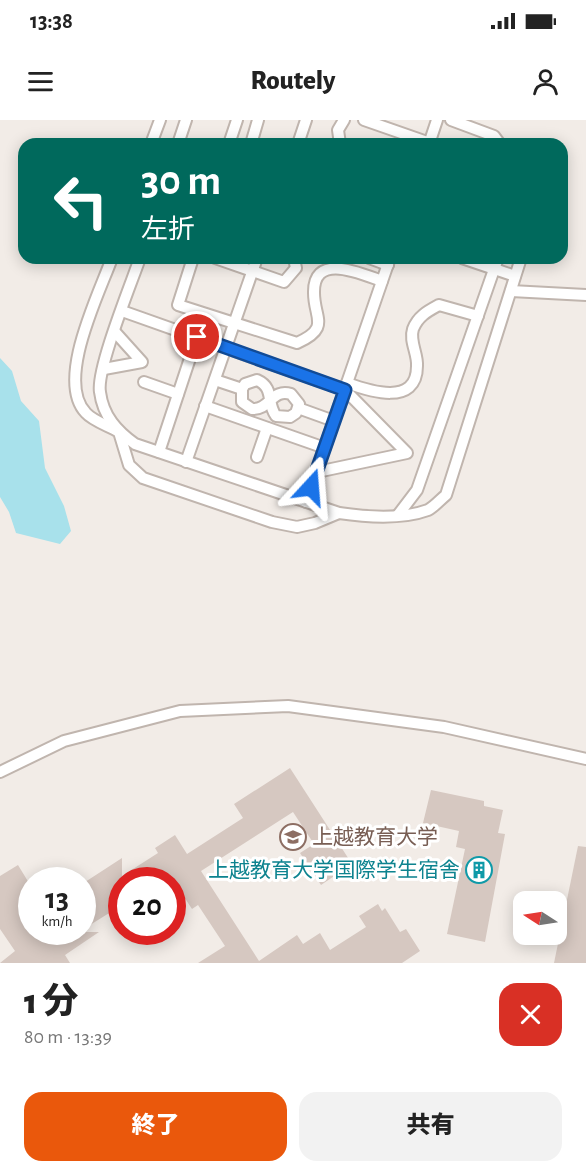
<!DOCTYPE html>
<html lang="ja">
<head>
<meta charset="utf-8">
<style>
	:root { --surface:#fff; --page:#f2f2f2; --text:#222; --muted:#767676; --accent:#ea580c }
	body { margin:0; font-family:"Alegreya Sans","Noto Sans JP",sans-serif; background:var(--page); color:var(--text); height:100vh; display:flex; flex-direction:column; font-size:22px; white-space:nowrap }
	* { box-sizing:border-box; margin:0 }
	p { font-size:20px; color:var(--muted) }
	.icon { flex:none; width:33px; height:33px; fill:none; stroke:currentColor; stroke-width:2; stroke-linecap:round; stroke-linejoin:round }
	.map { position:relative; height:843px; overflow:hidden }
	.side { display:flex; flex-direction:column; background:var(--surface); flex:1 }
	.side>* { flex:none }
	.top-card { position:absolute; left:18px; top:18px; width:550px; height:126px; border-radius:18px; box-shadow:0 3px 15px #0003; background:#00695c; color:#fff; overflow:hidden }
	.needle { width:39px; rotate:282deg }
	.tools { position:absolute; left:513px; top:771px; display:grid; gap:12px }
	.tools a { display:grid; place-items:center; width:54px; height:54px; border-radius:12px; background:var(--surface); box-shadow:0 3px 15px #0003; font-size:30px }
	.speed { position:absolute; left:18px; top:747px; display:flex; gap:12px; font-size:30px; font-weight:700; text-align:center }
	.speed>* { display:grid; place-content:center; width:78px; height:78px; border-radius:50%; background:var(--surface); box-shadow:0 3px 15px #0003; line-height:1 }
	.speed small { font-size:15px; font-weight:400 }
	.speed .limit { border:9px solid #d22; background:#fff; color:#111 }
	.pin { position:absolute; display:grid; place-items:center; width:51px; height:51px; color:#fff; margin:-26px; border:3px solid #fff; border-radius:50%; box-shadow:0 2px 6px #0007 }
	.me { position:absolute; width:66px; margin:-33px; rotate:19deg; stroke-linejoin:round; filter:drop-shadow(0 0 4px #0008) }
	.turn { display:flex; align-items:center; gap:21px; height:126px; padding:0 24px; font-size:27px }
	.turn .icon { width:78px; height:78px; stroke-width:2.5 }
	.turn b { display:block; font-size:42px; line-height:51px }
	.round { display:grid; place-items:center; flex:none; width:63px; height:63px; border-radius:18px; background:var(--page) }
	.summary { display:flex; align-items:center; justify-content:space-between; height:102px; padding:0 24px }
	h1 { font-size:36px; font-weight:800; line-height:45px }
	.primary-button { display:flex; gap:12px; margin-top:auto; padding:12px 24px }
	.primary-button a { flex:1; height:69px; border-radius:18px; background:var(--accent); color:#fff; font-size:24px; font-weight:800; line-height:69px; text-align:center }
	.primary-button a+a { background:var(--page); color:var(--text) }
	.status { display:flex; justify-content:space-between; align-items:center; height:42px; padding:0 30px; background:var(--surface); direction:ltr }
	.status svg { height:16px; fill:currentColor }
	header { display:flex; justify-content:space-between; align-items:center; height:78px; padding:0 24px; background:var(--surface); font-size:27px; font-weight:800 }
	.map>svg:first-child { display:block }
	.water { fill:#a8e1eb }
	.building { fill:#d6c8c1 }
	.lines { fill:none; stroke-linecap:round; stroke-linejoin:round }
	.lane-casing { stroke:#c0b5ae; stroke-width:14 }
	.lane { stroke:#fff; stroke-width:10 }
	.route-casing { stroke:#114b97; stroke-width:15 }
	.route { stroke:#1a73e8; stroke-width:10 }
	.labels { text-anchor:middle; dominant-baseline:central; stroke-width:6; stroke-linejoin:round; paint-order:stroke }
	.education-label { font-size:21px; fill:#785e54; stroke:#fff; text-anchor:start }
	.culture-label { font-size:21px; fill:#0d838f; stroke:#fff; text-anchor:end }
</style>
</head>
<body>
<div class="status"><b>13:38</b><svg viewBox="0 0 49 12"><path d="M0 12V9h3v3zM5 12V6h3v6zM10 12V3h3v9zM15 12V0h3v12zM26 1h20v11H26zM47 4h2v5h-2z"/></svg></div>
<header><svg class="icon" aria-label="menu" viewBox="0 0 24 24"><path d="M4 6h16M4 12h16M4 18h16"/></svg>Routely<svg class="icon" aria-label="person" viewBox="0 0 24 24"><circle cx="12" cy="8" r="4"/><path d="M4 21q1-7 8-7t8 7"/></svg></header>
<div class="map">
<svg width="586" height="843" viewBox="0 0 586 843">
	<rect width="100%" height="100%" fill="#f2ece7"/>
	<polygon class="water" points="0,238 12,251 21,281 39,301 45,348 64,386 71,411 60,424 16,413 9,392 0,377"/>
	<g class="building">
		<polygon points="290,648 352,744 321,765 300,733 314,724 293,692 201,751 259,841 297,815 303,824 320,813 330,830 366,807 359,796 378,784 382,791 385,788 400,812 406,809 420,831 402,843 198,843 225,826 198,785 192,789 169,754 159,760 122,760 122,785 82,810 82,764 122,738 122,756 158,733 155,728 175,715 187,734 243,698 234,684"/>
		<polygon points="431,670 484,681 484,686 503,690 498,713 505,714 485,822 447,814 465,729 456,727 459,711 423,703"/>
		<polygon points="578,726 586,727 586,843 554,843"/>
		<polygon points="18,745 32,768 32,812 99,812 65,835 70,843 0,843 15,831 0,809 0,756"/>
	</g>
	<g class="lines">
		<defs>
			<g id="lane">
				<polyline points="364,0 430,23"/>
				<polyline points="451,0 494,16 500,24"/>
				<polyline points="151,24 160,0"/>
				<polyline points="178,24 186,0"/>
				<polyline points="229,24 237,0"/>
				<polyline points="251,24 258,0"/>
				<polyline points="298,24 306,0"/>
				<polyline points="340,24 338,10 344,0"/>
				<polyline points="429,24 437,0"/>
				<path d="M112,138C99,174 55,261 86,293C93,301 109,306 119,312L129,345L143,358L272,402L297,407L315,403L339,393"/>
				<path d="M140,138C131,164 96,250 100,272C103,296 117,311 135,324L339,393C366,397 401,400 428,390C434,387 440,380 446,375L521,138"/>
				<path d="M193,138L178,185L297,223C331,208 314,198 314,173C313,131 362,154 382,161"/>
				<polyline points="215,138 284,162 296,148 294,138"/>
				<polyline points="369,138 388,145"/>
				<polyline points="462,138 515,156"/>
				<polyline points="511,171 586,175"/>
				<polyline points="122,191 345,270 407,333 317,352"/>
				<polyline points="104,249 142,242 115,212"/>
				<path d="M215,260L242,269L245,264L257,260C275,268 266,283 276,296L290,297L296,293L299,284L291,274C272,268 270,290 252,289L242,282V269"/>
				<polyline points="144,262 178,274"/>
				<path d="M347,263C369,271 417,287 417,246C418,234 409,221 413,209C418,196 428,191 439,185L478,196"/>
				<polyline points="205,286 325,328"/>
				<polyline points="298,288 334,301"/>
				<polyline points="159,332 197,217"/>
				<polyline points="257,337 267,308"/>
				<polyline points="186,342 257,138"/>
				<polyline points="306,382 390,138"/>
				<polyline points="398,395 417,370 498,138"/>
				<polyline points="0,652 64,621 180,591 288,586 444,607 586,639"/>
			</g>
		</defs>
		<use href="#lane" class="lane-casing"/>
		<use href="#lane" class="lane"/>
	</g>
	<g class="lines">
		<defs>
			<polyline id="route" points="197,217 345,270 311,367"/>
		</defs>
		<use href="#route" class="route-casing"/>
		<use href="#route" class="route"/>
	</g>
	<defs>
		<symbol id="university-ring" viewBox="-11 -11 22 22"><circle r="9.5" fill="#fff" stroke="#8d6e63" stroke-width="1.5"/><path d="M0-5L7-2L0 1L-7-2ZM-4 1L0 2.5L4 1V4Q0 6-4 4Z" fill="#8d6e63"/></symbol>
		<symbol id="building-ring" viewBox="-11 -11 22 22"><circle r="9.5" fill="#fff" stroke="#0f9aa8" stroke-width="1.5"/><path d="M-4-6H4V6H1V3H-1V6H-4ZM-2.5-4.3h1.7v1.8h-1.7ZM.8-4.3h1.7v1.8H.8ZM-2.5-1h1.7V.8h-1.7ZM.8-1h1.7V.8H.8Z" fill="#0f9aa8"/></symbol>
	</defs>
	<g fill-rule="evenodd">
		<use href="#university-ring" x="278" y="702" width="30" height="30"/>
		<use href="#building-ring" x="464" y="735" width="30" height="30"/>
	</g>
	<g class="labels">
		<g class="education-label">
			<text x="312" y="717">上越教育大学</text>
		</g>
		<g class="culture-label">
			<text x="460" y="750">上越教育大学国際学生宿舎</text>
		</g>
	</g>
</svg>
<div class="tools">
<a><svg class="needle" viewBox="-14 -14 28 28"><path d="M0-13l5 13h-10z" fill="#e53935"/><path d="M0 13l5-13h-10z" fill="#767676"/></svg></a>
</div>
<div class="speed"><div>13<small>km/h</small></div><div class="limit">20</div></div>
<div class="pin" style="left:197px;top:217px;background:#d93025"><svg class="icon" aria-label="arrive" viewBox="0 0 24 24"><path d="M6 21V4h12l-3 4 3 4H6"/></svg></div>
<svg class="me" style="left:311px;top:367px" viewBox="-20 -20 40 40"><path d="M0-17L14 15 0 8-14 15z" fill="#1a73e8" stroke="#fff" stroke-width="4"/></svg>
<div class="top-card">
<div class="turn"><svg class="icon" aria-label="left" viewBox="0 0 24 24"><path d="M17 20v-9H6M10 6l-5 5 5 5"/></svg><div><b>30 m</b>左折</div></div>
</div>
</div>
<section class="side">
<div class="summary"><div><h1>1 分</h1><p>80 m · 13:39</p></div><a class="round" style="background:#d93025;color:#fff"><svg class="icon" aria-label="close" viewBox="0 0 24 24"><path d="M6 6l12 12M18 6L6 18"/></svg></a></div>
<div class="primary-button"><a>終了</a><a>共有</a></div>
</section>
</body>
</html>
